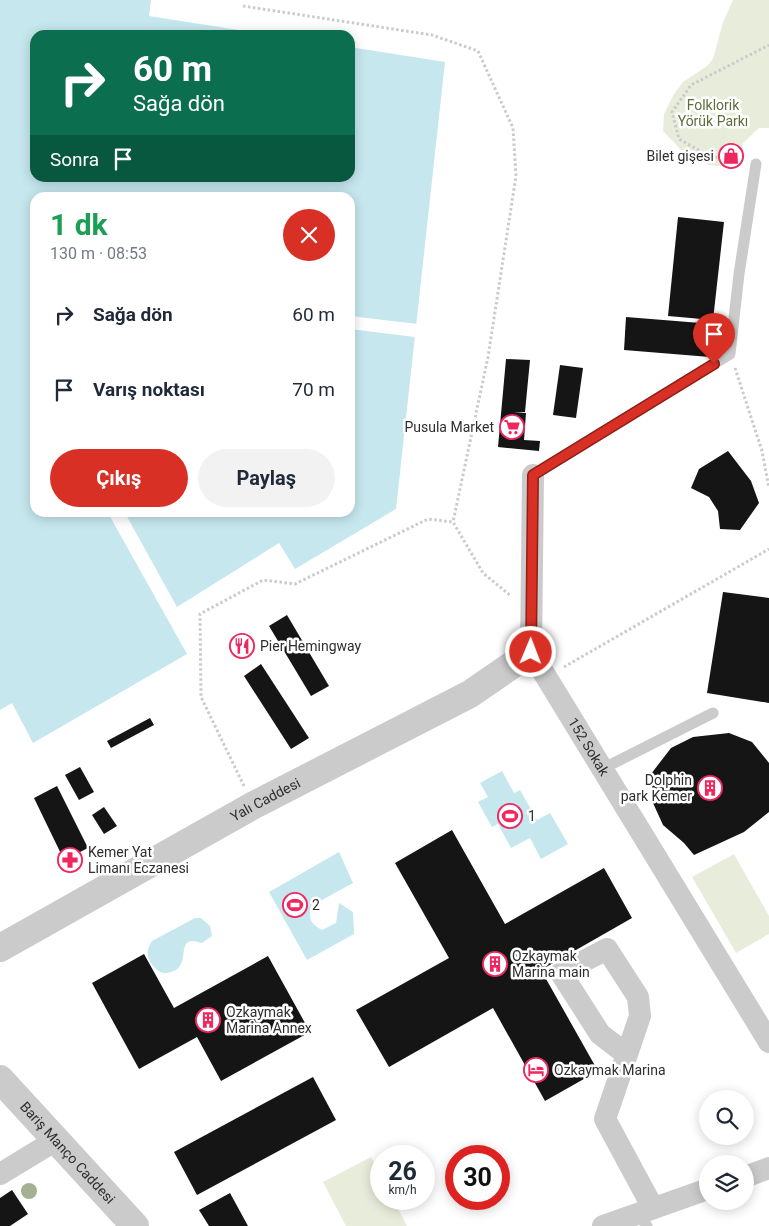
<!DOCTYPE html>
<html lang="tr">
<head>
<meta charset="utf-8">
<style>
	:root { --surface:#fff; --page:#f2f2f3; --text:#1f2937; --muted:#747a83; --accent:#d93025 }
	body { margin:0; font-family:Roboto,sans-serif; background:var(--page); color:var(--text); height:100vh; display:flex; flex-direction:column; font-size:19px; white-space:nowrap }
	* { box-sizing:border-box; margin:0 }
	p { font-size:16px; color:var(--muted) }
	.icon { flex:none; width:28px; height:28px; fill:none; stroke:currentColor; stroke-width:2; stroke-linecap:round; stroke-linejoin:round }
	.map { position:relative; flex:1; overflow:hidden }
	.panel { position:absolute; left:30px; top:192px; width:325px; height:325px; display:flex; flex-direction:column; background:var(--surface); border-radius:15px; box-shadow:0 2px 12px #0003 }
	.panel>* { flex:none }
	.hud { position:absolute; left:30px; top:30px; width:325px; height:152px; border-radius:15px; box-shadow:0 2px 12px #0003; background:#0b6e4f; color:#fff; overflow:hidden }
	.fabs { position:absolute; left:699px; top:1090px; display:grid; gap:10px }
	.fabs a { display:grid; place-items:center; width:55px; height:55px; border-radius:50%; background:var(--surface); box-shadow:0 2px 12px #0003; font-size:25px }
	.speed { position:absolute; left:370px; top:1145px; display:flex; gap:10px; font-size:25px; font-weight:700; text-align:center }
	.speed>* { display:grid; place-content:center; width:65px; height:65px; border-radius:50%; background:var(--surface); box-shadow:0 2px 12px #0003; line-height:1 }
	.speed small { font-size:12px; font-weight:400 }
	.speed .limit { border:8px solid #d22; background:#fff; color:#111 }
	.pin { position:absolute; display:grid; place-items:center; width:42px; height:42px; color:#fff; margin:-51px -21px; border-radius:50% 50% 50% 0; rotate:-45deg; box-shadow:0 0 5px #0007 }
	.pin .icon { rotate:45deg }
	.me { position:absolute; width:55px; margin:-28px; rotate:1deg; stroke-linejoin:round; filter:drop-shadow(0 0 4px #0008) }
	.turn { display:flex; align-items:center; gap:18px; height:105px; padding:0 20px; font-size:22px }
	.turn .icon { width:65px; height:65px; stroke-width:2.5 }
	.turn b { display:block; font-size:35px; line-height:42px }
	.then { display:flex; align-items:center; height:48px; padding:0 20px; background:#0003; gap:10px; font-size:19px }
	.round { display:grid; place-items:center; flex:none; width:52px; height:52px; border-radius:26px; background:var(--page) }
	.summary { display:flex; align-items:center; justify-content:space-between; height:85px; padding:0 20px }
	h1 { font-size:30px; font-weight:700; line-height:38px; color:#1e9e55 }
	.cta { display:flex; gap:10px; margin-top:auto; padding:10px 20px }
	.cta a { flex:1; height:58px; border-radius:30px; background:var(--accent); color:#fff; font-size:20px; font-weight:700; line-height:58px; text-align:center }
	.cta a+a { background:var(--page); color:var(--text) }
	ul { padding:0; list-style:none }
	li { display:flex; align-items:center; gap:15px; height:75px; padding:0 20px }
	li div { flex:1 }
	li b { display:block; font-size:19px }
	li em { font-style:normal }
	.map>svg:first-child { display:block }
	.green { fill:#e8eddb }
	.water { fill:#c6e7ee; fill-rule:evenodd }
	.pier { fill:#fff }
	.building { fill:#151515 }
	.lines { fill:none; stroke-linecap:round; stroke-linejoin:round }
	.path { stroke:#cbcbcb; stroke-width:3; stroke-dasharray:2.5 2.5; stroke-linecap:butt }
	.service { stroke:#cbcbcb; stroke-width:11 }
	.minor { stroke:#cbcbcb; stroke-width:22 }
	.tertiary { stroke:#cbcbcb; stroke-width:28 }
	.tree { fill:#a5af92 }
	.route-casing { stroke:#8d1f18; stroke-width:12 }
	.route { stroke:#d93025; stroke-width:9 }
	.labels { text-anchor:middle; dominant-baseline:central; stroke-width:5; stroke-linejoin:round; paint-order:stroke }
	.park-label { font-size:14px; fill:#5c6d39; stroke:#fff }
	.poi-label { font-size:14px; fill:#2e2e2e; stroke:#fff; text-anchor:start }
	.street-label { font-size:14px; fill:#2e2e2e; stroke:#fff }
</style>
</head>
<body>
<div class="map">
<svg width="769" height="1226" viewBox="0 0 769 1226">
	<rect width="100%" height="100%" fill="#fff"/>
	<g class="green">
		<polygon points="733,0 769,0 769,128 759,128 743,143 740,162 728,167 708,165 681,150 663,131 664,114 674,94 683,82 707,66 713,59 723,22"/>
		<polygon points="734,854 769,916 769,934 736,953 692,877"/>
		<polygon points="371,1157 381,1177 381,1199 393,1199 407,1226 346,1226 323,1182"/>
	</g>
	<g class="water">
		<path d="M0,0H151L149,16L271,35H35V178H350V47L445,62L396,509L295,569L279,543L177,607L164,613L187,654L33,743L12,703L0,710ZM35,198H350V512H35Z"/>
		<polygon points="502,771 514,793 520,790 537,820 550,813 568,844 541,859 530,838 511,848 498,824 492,827 478,802 488,797 480,783"/>
		<path d="M339,852L353,883L311,906C308,919 311,924 322,930L336,923L339,903L353,912L354,934L307,960L269,892Z"/>
		<path d="M195,918H201L210,926L212,936L202,943C196,942 192,939 187,943C180,949 189,970 167,973C163,974 160,972 156,969C153,966 149,961 148,956C147,950 149,946 152,941Z"/>
	</g>
	<g class="pier">
		<polygon points="350,316 417,324 415,337 350,329"/>
		<polygon points="108,513 125,513 177,607 164,613"/>
	</g>
	<g class="building">
		<polygon points="678,217 724,222 713,320 668,316"/>
		<polygon points="626,317 713,324 710,357 624,350"/>
		<polygon points="506,359 530,360 525,412 514,412 526,413 524,440 540,441 539,451 498,447"/>
		<polygon points="560,365 583,368 576,418 553,415"/>
		<polygon points="728,451 751,481 759,503 740,530 720,529 718,511 709,497 691,488 699,469"/>
		<polygon points="723,592 769,598 769,703 707,693"/>
		<polygon points="287,615 329,686 311,696 269,626"/>
		<polygon points="261,664 309,738 291,749 244,676"/>
		<polygon points="150,718 154,725 111,748 107,741"/>
		<polygon points="729,733 752,742 769,763 769,812 744,832 694,855 684,843 663,825 653,803 651,774 671,748 693,737"/>
		<polygon points="80,767 94,792 79,800 65,775"/>
		<polygon points="57,786 88,848 64,860 34,798"/>
		<polygon points="104,807 117,826 104,834 92,815"/>
		<polygon points="452,830 505,924 604,868 632,918 541,970 598,1071 545,1101 493,1008 389,1067 356,1010 449,958 395,863"/>
		<polygon points="144,954 174,1008 268,956 310,1032 221,1081 197,1037 139,1069 92,983"/>
		<polygon points="313,1077 336,1120 197,1195 174,1152"/>
		<polygon points="12,1190 28,1214 10,1226 0,1226 0,1198"/>
		<polygon points="230,1193 248,1226 209,1226 199,1210"/>
	</g>
	<g class="lines">
		<g class="path">
			<polyline points="243,6 432,35 478,51 513,128 516,176 488,357 453,522"/>
			<polyline points="742,162 709,156 679,139 672,112 691,85 769,45"/>
			<polyline points="735,368 762,451 769,488"/>
			<polyline points="564,667 769,549"/>
			<polyline points="244,786 201,697 200,614 263,580 295,584 428,519 453,522 483,573 511,596"/>
		</g>
		<g class="service">
			<polyline points="533,475 730,354 739,274 756,164"/>
			<polyline points="602,769 713,713"/>
			<polyline points="638,1213 647,1226"/>
		</g>
		<g class="minor">
			<path id="s1" d="M533,475L531,652L769,1042"/>
			<polyline points="626,1054 600,1034 561,973 607,949 638,997 640,1016 605,1119 653,1208"/>
			<polyline points="0,1174 56,1140"/>
			<polyline points="745,1177 769,1168"/>
			<polyline points="603,1226 708,1189"/>
		</g>
		<g class="tertiary">
			<path id="s2" d="M0,948L254,805L470,694L531,652"/>
			<path id="s3" d="M0,1079L135,1226"/>
		</g>
	</g>
	<circle class="tree" cx="29" cy="1191" r="8"/>
	<g class="lines">
		<defs>
			<polyline id="route" points="531,652 533,475 714,364"/>
		</defs>
		<use href="#route" class="route-casing"/>
		<use href="#route" class="route"/>
	</g>
	<defs>
		<symbol id="shop-ring" viewBox="-11 -11 22 22"><circle r="9.5" fill="#fff" stroke="#f0265f" stroke-width="1.5"/><path d="M-5-2.5h2.3a2.7 3.5 0 0 1 5.4 0H5L5.5 6h-11ZM-1.5-2.5h3a1.5 2.3 0 0 0-3 0Z" fill="#f0265f"/></symbol>
		<symbol id="supermarket-ring" viewBox="-11 -11 22 22"><circle r="9.5" fill="#fff" stroke="#f0265f" stroke-width="1.5"/><path d="M-6-5.5h2.5l.6 2H6L4.5 2H-2.5L-4.4-4H-6ZM-1.5 3.2a1.3 1.3 0 1 0 .1 0ZM3 3.2a1.3 1.3 0 1 0 .1 0Z" fill="#f0265f"/></symbol>
		<symbol id="restaurant-ring" viewBox="-11 -11 22 22"><circle r="9.5" fill="#fff" stroke="#f0265f" stroke-width="1.5"/><path d="M-5-6h1v4h1v-4h1v4h1v-4h1v5L-1.5 .5V6h-2V.5L-5-1ZM5-6V6H3V1.5H1.5Q1.5-4 5-6Z" fill="#f0265f"/></symbol>
		<symbol id="building-ring" viewBox="-11 -11 22 22"><circle r="9.5" fill="#fff" stroke="#f0265f" stroke-width="1.5"/><path d="M-4-6H4V6H1V3H-1V6H-4ZM-2.5-4.3h1.7v1.8h-1.7ZM.8-4.3h1.7v1.8H.8ZM-2.5-1h1.7V.8h-1.7ZM.8-1h1.7V.8H.8Z" fill="#f0265f"/></symbol>
		<symbol id="stadium-ring" viewBox="-11 -11 22 22"><circle r="9.5" fill="#fff" stroke="#f0265f" stroke-width="1.5"/><path d="M0-5a6.5 5 0 1 0 0 10a6.5 5 0 1 0 0-10ZM-3.5-1.8h7v3.6h-7Z" fill="#f0265f"/></symbol>
		<symbol id="pharmacy-ring" viewBox="-11 -11 22 22"><circle r="9.5" fill="#fff" stroke="#f0265f" stroke-width="1.5"/><path d="M-2-6h4v4h4v4h-4v4h-4v-4h-4v-4h4Z" fill="#f0265f"/></symbol>
		<symbol id="hotel-ring" viewBox="-11 -11 22 22"><circle r="9.5" fill="#fff" stroke="#f0265f" stroke-width="1.5"/><path d="M-6-4.5h1.5V1H6V5H4.5V3h-9V5H-6ZM-4 0a1.8 1.8 0 1 1 3.6 0ZM.5 0V-2.5h3Q6-2.5 6 0Z" fill="#f0265f"/></symbol>
	</defs>
	<g fill-rule="evenodd">
		<use href="#shop-ring" x="717" y="142" width="28" height="28"/>
		<use href="#supermarket-ring" x="498" y="413" width="28" height="28"/>
		<use href="#restaurant-ring" x="228" y="632" width="28" height="28"/>
		<use href="#building-ring" x="696" y="774" width="28" height="28"/>
		<use href="#stadium-ring" x="496" y="802" width="28" height="28"/>
		<use href="#pharmacy-ring" x="56" y="846" width="28" height="28"/>
		<use href="#stadium-ring" x="281" y="891" width="28" height="28"/>
		<use href="#building-ring" x="481" y="950" width="28" height="28"/>
		<use href="#building-ring" x="194" y="1006" width="28" height="28"/>
		<use href="#hotel-ring" x="522" y="1056" width="28" height="28"/>
	</g>
	<g class="labels">
		<g class="park-label">
			<text x="713" y="105">Folklorik<tspan x="713" dy="16">Yörük Parkı</tspan></text>
		</g>
		<g class="poi-label">
			<text x="714" y="156" text-anchor="end">Bilet gişesi</text>
			<text x="494" y="427" text-anchor="end">Pusula Market</text>
			<text x="260" y="646">Pier Hemingway</text>
			<text x="692" y="780" text-anchor="end">Dolphin<tspan x="692" dy="16">park Kemer</tspan></text>
			<text x="528" y="816">1</text>
			<text x="88" y="852">Kemer Yat<tspan x="88" dy="16">Limanı Eczanesi</tspan></text>
			<text x="312" y="905">2</text>
			<text x="512" y="956">Ozkaymak<tspan x="512" dy="16">Marina main</tspan></text>
			<text x="226" y="1012">Ozkaymak<tspan x="226" dy="16">Marina Annex</tspan></text>
			<text x="554" y="1070">Ozkaymak Marina</text>
		</g>
		<g class="street-label">
			<text stroke="none"><textPath href="#s1" startOffset="288">152 Sokak</textPath></text>
			<text stroke="none"><textPath href="#s2" startOffset="304">Yalı Caddesi</textPath></text>
			<text stroke="none"><textPath href="#s3" startOffset="100">Bariş Manço Caddesi</textPath></text>
		</g>
	</g>
</svg>
<div class="fabs">
<a><svg class="icon" aria-label="search" viewBox="0 0 24 24"><circle cx="10" cy="10" r="6"/><path d="M15 15l6 6"/></svg></a>
<a><svg class="icon" aria-label="layers" viewBox="0 0 24 24"><path d="M12 4l9 5-9 5-9-5zM3 14l9 5 9-5"/></svg></a>
</div>
<div class="speed"><div>26<small>km/h</small></div><div class="limit">30</div></div>
<div class="pin" style="left:714px;top:364px;background:#d93025"><svg class="icon" aria-label="arrive" viewBox="0 0 24 24"><path d="M6 21V4h12l-3 4 3 4H6"/></svg></div>
<svg class="me" style="left:531px;top:652px" viewBox="-20 -20 40 40"><circle r="17" fill="#d93025" stroke="#fff" stroke-width="3"/><path d="M0-11L8 9 0 5-8 9z" fill="#fff"/></svg>
<div class="hud">
<div class="turn"><svg class="icon" aria-label="right" viewBox="0 0 24 24"><path d="M7 20v-9h11M14 6l5 5-5 5"/></svg><div><b>60 m</b>Sağa dön</div></div>
<div class="then">Sonra<svg class="icon" aria-label="arrive" viewBox="0 0 24 24"><path d="M6 21V4h12l-3 4 3 4H6"/></svg></div>
</div>
<section class="panel">
<div class="summary"><div><h1>1 dk</h1><p>130 m · 08:53</p></div><a class="round" style="background:#d93025;color:#fff"><svg class="icon" aria-label="close" viewBox="0 0 24 24"><path d="M6 6l12 12M18 6L6 18"/></svg></a></div>
<ul>
<li><svg class="icon" aria-label="right" viewBox="0 0 24 24"><path d="M7 20v-9h11M14 6l5 5-5 5"/></svg><div><b>Sağa dön</b></div><em>60 m</em></li>
<li><svg class="icon" aria-label="arrive" viewBox="0 0 24 24"><path d="M6 21V4h12l-3 4 3 4H6"/></svg><div><b>Varış noktası</b></div><em>70 m</em></li>
</ul>
<div class="cta"><a>Çıkış</a><a>Paylaş</a></div>
</section>
</div>
</body>
</html>
